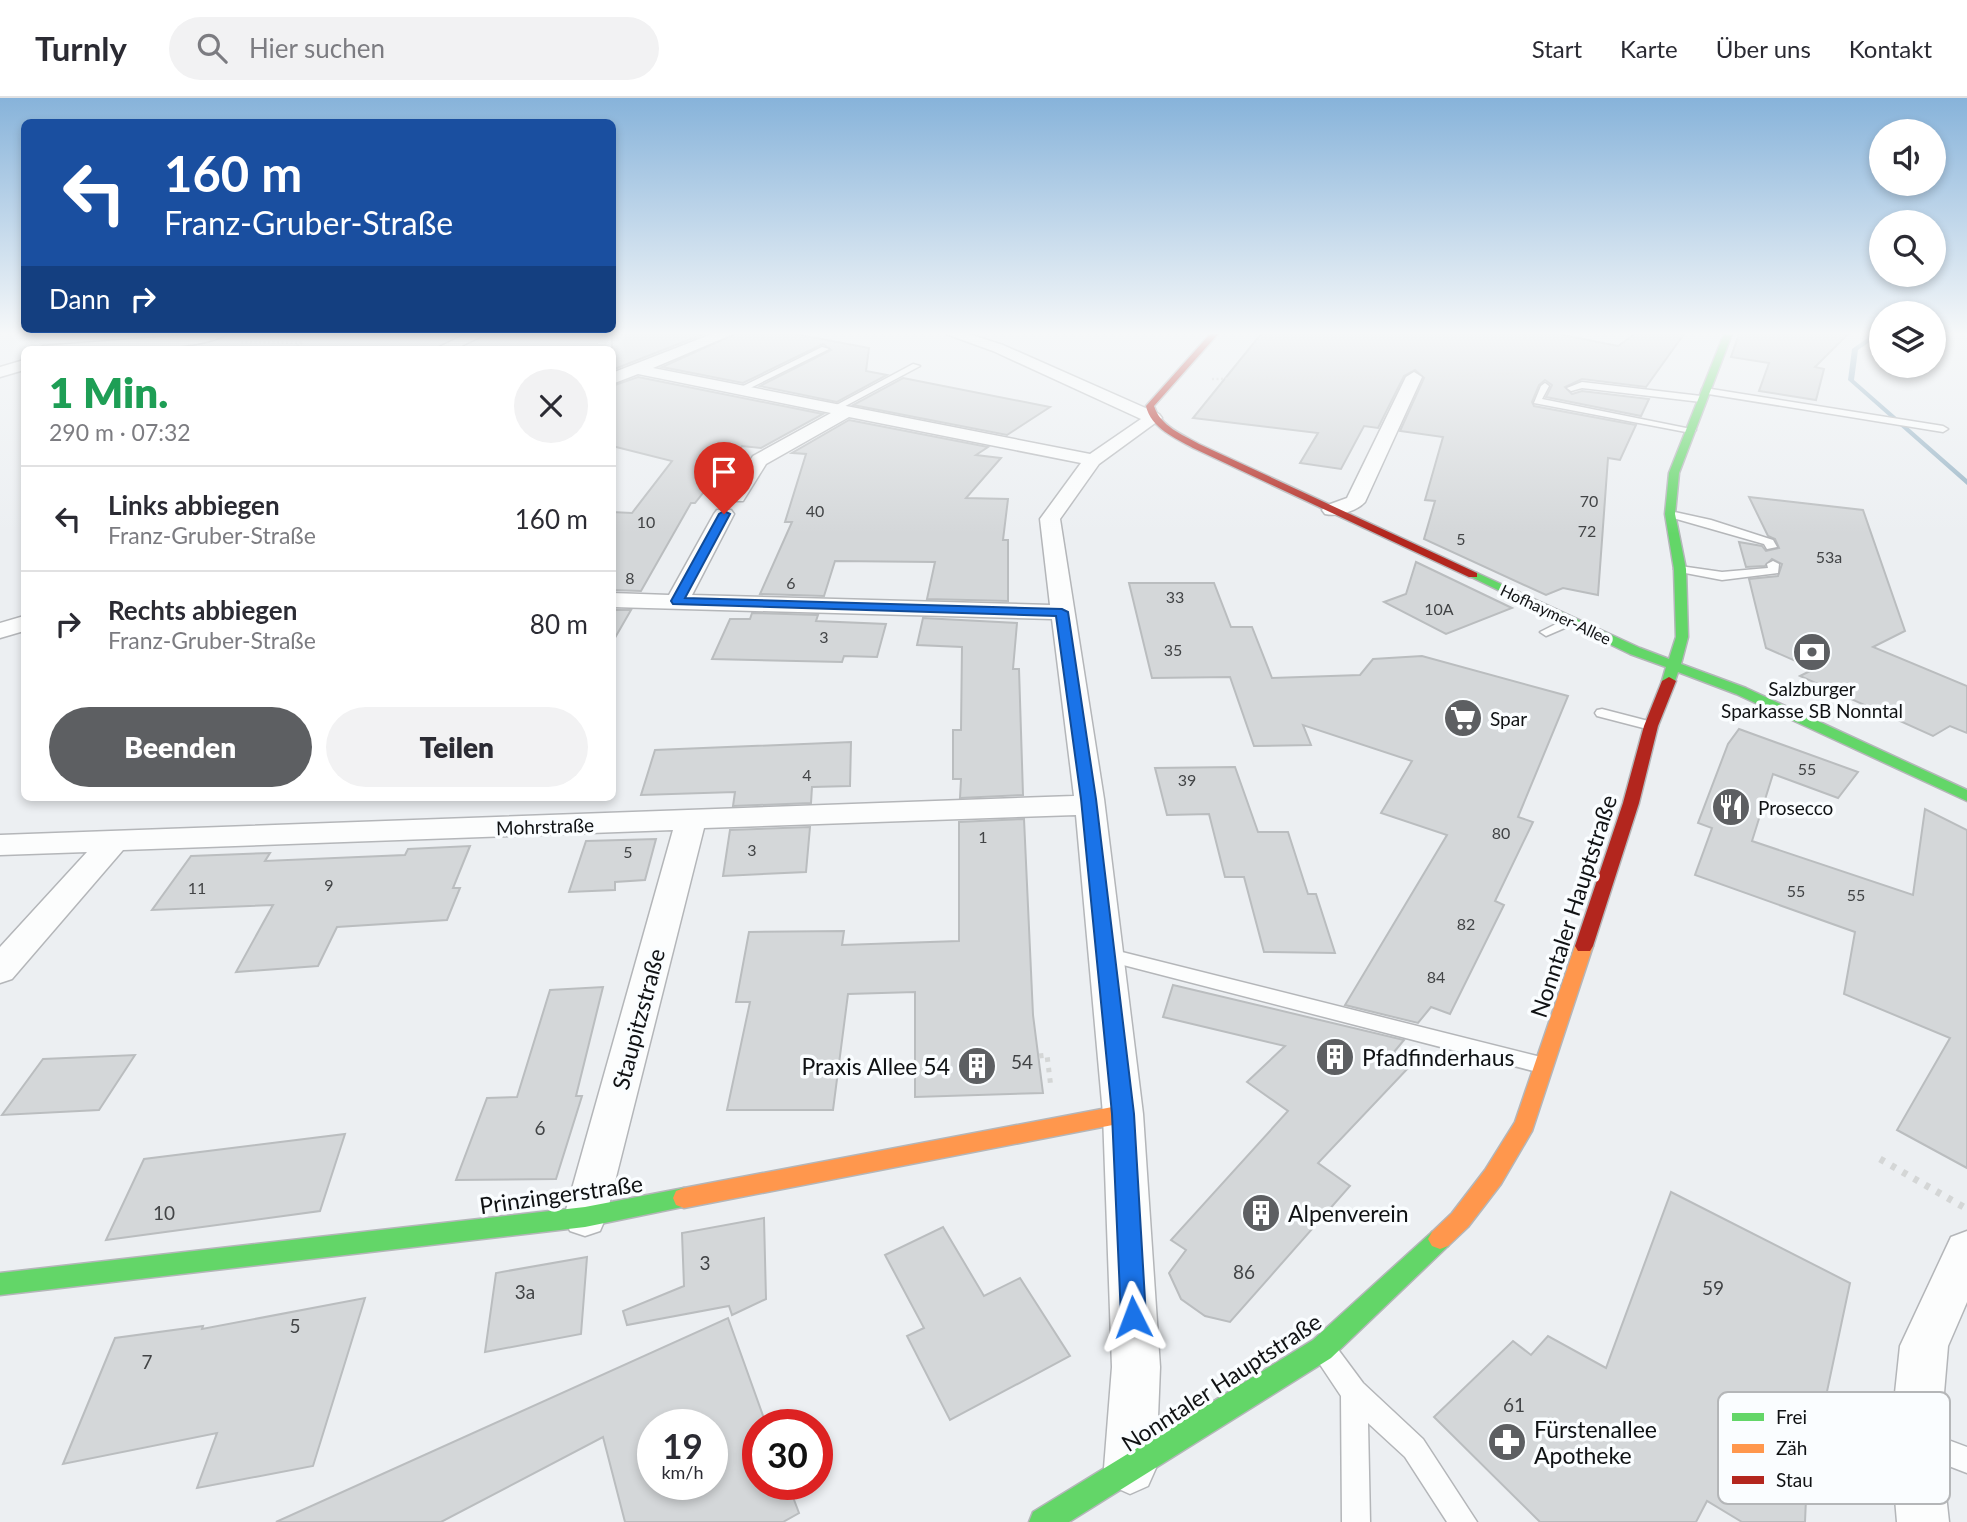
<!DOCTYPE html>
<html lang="de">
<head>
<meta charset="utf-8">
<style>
	:root { --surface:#fff; --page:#f2f2f3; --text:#2b2b33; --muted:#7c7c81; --line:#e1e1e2; --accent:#5d5f62 }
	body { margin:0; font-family:Lato,sans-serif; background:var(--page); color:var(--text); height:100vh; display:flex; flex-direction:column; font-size:26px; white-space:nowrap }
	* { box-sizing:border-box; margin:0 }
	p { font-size:23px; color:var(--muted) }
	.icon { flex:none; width:38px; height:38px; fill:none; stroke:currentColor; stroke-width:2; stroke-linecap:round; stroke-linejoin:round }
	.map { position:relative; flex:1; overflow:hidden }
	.details { position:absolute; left:21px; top:248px; width:595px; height:455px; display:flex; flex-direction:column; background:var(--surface); border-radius:10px; box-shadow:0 4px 10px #0003 }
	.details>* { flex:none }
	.top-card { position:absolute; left:21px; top:21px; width:595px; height:214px; border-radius:10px; box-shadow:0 4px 10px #0003; background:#1a4fa0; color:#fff; overflow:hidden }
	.fabs { position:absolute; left:1869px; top:21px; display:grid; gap:14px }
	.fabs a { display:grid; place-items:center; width:77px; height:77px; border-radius:50%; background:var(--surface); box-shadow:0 4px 10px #0003; font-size:35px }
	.speed { position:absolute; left:637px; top:1311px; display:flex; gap:14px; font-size:35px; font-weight:700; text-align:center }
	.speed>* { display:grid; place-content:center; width:91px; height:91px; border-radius:50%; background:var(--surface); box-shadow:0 4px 10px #0003; line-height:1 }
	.speed small { font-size:18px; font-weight:400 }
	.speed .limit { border:10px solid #d22; background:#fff; color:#111 }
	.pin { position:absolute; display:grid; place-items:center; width:60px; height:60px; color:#fff; margin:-72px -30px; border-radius:50% 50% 50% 0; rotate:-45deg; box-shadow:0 0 7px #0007 }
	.pin .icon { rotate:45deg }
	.me { position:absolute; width:77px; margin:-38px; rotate:357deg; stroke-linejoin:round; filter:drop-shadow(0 0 5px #0008) }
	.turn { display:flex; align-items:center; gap:24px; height:147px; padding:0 28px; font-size:32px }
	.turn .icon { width:91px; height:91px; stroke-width:2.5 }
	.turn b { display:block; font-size:49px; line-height:60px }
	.then { display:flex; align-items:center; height:66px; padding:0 28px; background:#0003; gap:14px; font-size:26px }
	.round { display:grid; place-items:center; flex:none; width:74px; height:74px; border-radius:37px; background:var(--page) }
	.headline { display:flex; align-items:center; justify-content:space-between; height:119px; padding:0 28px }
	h1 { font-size:42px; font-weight:800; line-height:52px; color:#1e9e55 }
	.button { display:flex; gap:14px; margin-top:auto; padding:14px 28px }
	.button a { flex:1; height:80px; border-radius:42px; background:var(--accent); color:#fff; font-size:28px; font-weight:800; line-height:80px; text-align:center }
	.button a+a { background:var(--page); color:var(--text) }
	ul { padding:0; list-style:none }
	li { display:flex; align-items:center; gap:21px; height:105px; padding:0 28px; border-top:2px solid var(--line) }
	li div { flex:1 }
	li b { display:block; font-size:26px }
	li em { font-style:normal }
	header { display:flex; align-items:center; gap:42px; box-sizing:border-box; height:98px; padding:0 35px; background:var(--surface); border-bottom:2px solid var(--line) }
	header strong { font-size:33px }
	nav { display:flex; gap:38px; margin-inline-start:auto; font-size:24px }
	.search { width:490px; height:63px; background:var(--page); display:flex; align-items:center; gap:18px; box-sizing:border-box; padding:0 24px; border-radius:38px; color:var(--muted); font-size:26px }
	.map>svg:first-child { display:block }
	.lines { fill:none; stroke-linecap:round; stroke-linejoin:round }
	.stream { fill:#95b2c4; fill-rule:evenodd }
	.building { fill:#d4d7d9; stroke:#babdbf; stroke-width:2; fill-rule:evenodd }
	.lane-casing { stroke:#b4b6b9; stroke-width:3 }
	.street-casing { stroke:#b4b6b9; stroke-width:3 }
	.fast-casing { stroke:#b4b6b9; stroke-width:3 }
	.slow-casing { stroke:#b4b6b9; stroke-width:3 }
	.jam-casing { stroke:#b4b6b9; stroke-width:3 }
	.path-far2 { stroke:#d4d6d6; stroke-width:2.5; stroke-dasharray:2 2.5; stroke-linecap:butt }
	.path-far1 { stroke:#d4d6d6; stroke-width:5; stroke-dasharray:4.5 6; stroke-linecap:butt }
	.path { stroke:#d4d6d6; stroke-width:7; stroke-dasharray:5 8; stroke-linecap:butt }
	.lane { fill:#fcfdfd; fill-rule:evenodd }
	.street { fill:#fcfdfd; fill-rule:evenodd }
	.fast { fill:#63d668; fill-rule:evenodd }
	.slow { fill:#ff974d; fill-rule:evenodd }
	.jam { fill:#b3261e; fill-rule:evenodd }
	.route { fill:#1a73e8; stroke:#114b97; stroke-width:2 }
	.labels { text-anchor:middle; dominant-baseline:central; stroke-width:7; stroke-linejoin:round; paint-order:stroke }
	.number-label { font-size:16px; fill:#424446 }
	.far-street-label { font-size:16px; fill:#101214; stroke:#fafdff }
	.poi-label { font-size:19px; fill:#101214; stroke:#fafdff; text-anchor:start }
	.street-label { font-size:19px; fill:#101214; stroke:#fafdff }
	.near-number-label { font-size:19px; fill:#424446 }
	.near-street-label { font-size:23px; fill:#101214; stroke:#fafdff }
	.near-poi-label { font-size:23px; fill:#101214; stroke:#fafdff; text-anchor:start }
	.key { fill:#fafdff; stroke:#b4b6b8; stroke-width:2 }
	.key-label { font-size:19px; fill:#101214 }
</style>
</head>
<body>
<header>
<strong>Turnly</strong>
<div class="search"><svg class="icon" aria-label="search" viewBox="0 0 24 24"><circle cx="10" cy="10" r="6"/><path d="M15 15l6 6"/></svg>Hier suchen</div>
<nav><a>Start</a><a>Karte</a><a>Über uns</a><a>Kontakt</a></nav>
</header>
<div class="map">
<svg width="1967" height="1424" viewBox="0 0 1967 1424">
	<rect width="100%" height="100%" fill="#eceff2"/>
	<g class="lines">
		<polygon class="stream" points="1873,236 1881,236 1858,252 1854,282 1967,381 1967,387 1848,282 1852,251"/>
	</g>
	<g class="building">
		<polygon points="612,236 704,236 612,272"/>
		<polygon points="735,236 795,236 869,250 866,273 887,277 837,304 760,288 831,252 823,246 743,285 662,269"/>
		<polygon points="1261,236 1558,236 1618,248 1635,236 1684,236 1646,289 1582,281 1565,289 1572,296 1582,293 1649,301 1641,318 1546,299 1552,287 1545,282 1539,287 1532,304 1534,308 1636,327 1620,362 1608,360 1598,497 1563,490 1546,497 1424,441 1435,403 1425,402 1443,339 1400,333 1424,280 1415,272 1404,278 1378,330 1364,328 1341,371 1300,365 1318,335 1193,320"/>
		<polygon points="1739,236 1848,236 1815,269 1824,271 1816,302 1759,293 1769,265 1731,259"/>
		<polygon points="638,279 823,316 761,350 742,348 709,395 703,395 695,405 691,405 641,493 612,492 612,414 632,415 672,363 612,348 612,288"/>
		<polygon points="903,280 1050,309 1007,337 853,307"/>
		<polygon points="849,322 988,349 976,357 1001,360 966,400 1008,401 1003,442 1008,442 1008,503 927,501 935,464 835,463 824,498 760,496 792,424 785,424 806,356 792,355"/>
		<polygon points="1749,399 1863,412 1905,533 1873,549 1967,588 1967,635 1950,628 1933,638 1800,578 1814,571 1766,550 1749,481 1778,478 1782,466 1772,461 1765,468 1746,469 1739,444 1762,448 1766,453 1779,450 1775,441 1768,438"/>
		<polygon points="1416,464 1512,510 1446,536 1384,504 1406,496"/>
		<polygon points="1129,485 1214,485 1231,529 1252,529 1272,580 1360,577 1373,561 1422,558 1568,598 1518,719 1533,724 1495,803 1504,807 1450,916 1431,909 1418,925 1345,907 1447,737 1381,715 1412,663 1303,627 1311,647 1254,648 1230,579 1152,580"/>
		<polygon points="612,512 631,512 612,545"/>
		<polygon points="752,515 818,517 816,523 886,526 877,559 844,558 842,564 712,561 730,521 750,521"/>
		<polygon points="923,520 1017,525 1013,571 1019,571 1023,697 960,700 961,681 953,681 953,632 961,632 962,549 917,547"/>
		<polygon points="1739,631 1858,674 1838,700 1773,676 1752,743 1913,797 1925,711 1967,732 1967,1070 1897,1032 1950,940 1844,896 1855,834 1695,777 1712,730 1698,725 1728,646"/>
		<polygon points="851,644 850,688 812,689 811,705 733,708 735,694 641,697 655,652"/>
		<polygon points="1235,669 1258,734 1288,734 1308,796 1316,796 1335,855 1264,854 1244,779 1225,779 1209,716 1167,717 1155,670"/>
		<polygon points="1024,721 1033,917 1043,995 915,999 915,894 848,896 833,1012 727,1012 750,904 736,904 749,834 844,833 842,847 959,843 959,724"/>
		<polygon points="810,729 806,774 723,778 730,732"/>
		<polygon points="656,741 645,782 615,784 615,792 569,794 586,743"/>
		<polygon points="470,748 453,790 460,790 447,822 337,829 318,868 236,874 273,807 152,812 191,758 270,755 265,763 405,757 408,751"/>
		<polygon points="1173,887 1404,942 1394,954 1410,968 1318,1065 1350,1088 1230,1224 1205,1218 1181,1201 1169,1175 1186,1152 1171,1142 1288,1013 1247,984 1285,948 1163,919"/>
		<polygon points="603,889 576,998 582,998 556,1081 456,1082 487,1000 517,999 550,892"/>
		<polygon points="135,957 99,1012 2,1017 43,961"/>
		<polygon points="345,1036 320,1113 106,1142 144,1061"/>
		<polygon points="1671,1094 1850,1185 1818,1336 1809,1331 1805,1424 1742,1424 1707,1403 1696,1424 1540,1424 1434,1319 1513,1243 1531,1257 1548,1238 1606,1270"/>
		<polygon points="764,1120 766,1201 732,1217 729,1208 627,1227 623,1213 684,1188 682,1135"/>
		<polygon points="943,1129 984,1198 1020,1180 1070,1258 950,1322 907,1238 924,1230 885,1157"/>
		<polygon points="587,1159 581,1236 485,1254 496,1175"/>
		<polygon points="365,1200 313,1368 197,1390 217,1335 63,1366 115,1240 203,1228 202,1231"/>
		<path d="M728,1220L766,1326H758V1386H788L799,1415L783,1424H625L603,1339L441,1424H276ZM653,1326H712V1386H653Z"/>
	</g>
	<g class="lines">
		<defs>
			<g id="lane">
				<polygon points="822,249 829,251 740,295 733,293"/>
				<polygon points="913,266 920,268 836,313 829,311"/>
				<polygon points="1582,284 1701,298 1705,301 1701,304 1582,290 1571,293 1567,290"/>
				<polygon points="1545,285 1549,288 1542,301 1696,332 1691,335 1534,305 1541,288"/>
				<polygon points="1705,290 1943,328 1948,331 1943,334 1702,295 1702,291"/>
				<polygon points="1670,413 1711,422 1773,442 1777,449 1767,451 1764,446 1666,418 1666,414"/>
				<polygon points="1773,463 1779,466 1778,475 1722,482 1680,474 1674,471 1680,468 1722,474 1768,470 1767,466"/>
				<polygon points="1570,519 1576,523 1574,526 1546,538 1540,534"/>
				<polygon points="1602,611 1656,625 1658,628 1651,632 1597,618 1595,615 1597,612"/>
				<polygon points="1106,850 1541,959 1548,961 1551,967 1548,973 1541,975 1100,861 1097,856 1100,851"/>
				<polygon points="1328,1247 1337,1250 1363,1285 1423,1341 1477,1424 1447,1424 1405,1359 1368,1325 1370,1424 1342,1424 1341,1298 1315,1259 1319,1250"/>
				<polygon points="1924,1333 1967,1349 1967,1375 1915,1355 1911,1346 1915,1337"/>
			</g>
			<g id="street">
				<path d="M201,236H226C203,255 71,252 36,252L43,248Z"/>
				<polygon points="466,236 486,236 453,252 433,252"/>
				<polygon points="712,236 733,236 653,270 1090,356 1141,321 993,253 946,236 969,236 1003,247 1159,316 1162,320 1099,366 1060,421 1104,701 1143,1016 1160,1269 1156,1370 1148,1388 1130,1396 1112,1388 1104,1370 1112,1269 1103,1016 1076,717 704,730 606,1119 600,1133 585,1138 570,1133 564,1119 673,732 123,752 12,881 0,885 0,849 87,754 0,757 0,737 1074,698 1052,521 612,509 612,495 669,497 714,416 717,412 731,412 734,416 692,497 1050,507 1040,421 1081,365 849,319 766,366 743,403 729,403 726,399 753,358 831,315 638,276 612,286 612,275"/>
				<polygon points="24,262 24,272 0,279 0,269"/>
				<path d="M1414,274L1422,279L1365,404C1357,413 1337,419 1325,416L1322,412L1325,408L1347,400L1406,279Z"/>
				<polygon points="24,518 24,533 0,540 0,525"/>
				<polygon points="1967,1133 1967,1204 1948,1248 1940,1342 1949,1424 1897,1424 1890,1342 1900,1248 1951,1139"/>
			</g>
			<g id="fast">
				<polygon points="1724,236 1732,236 1679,375 1675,416 1686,471 1688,539 1681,566 1746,590 1967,692 1967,703 1736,596 1678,574 1674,586 1664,586 1662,583 1666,569 1630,556 1467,477 1469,475 1477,475 1640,550 1669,561 1676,539 1674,471 1665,416 1669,375"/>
				<polygon points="684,1090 692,1093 695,1100 692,1107 585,1129 0,1197 0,1175 585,1109"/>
				<polygon points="1440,1131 1448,1134 1452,1141 1448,1148 1331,1260 1069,1424 1029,1424 1033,1414 1313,1242 1432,1134"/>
			</g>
			<g id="slow">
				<polygon points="1584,842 1590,843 1593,848 1532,1033 1501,1086 1468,1129 1448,1148 1440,1151 1432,1148 1428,1141 1432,1134 1452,1115 1485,1072 1515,1024 1575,848 1578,843"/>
				<polygon points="1123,1007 1130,1010 1133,1016 1130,1022 1123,1025 684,1110 676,1107 673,1100 676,1093 684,1090"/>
			</g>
			<g id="jam">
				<path d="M1210,236H1218L1154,308C1160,328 1183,337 1199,346L1477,475V479H1469L1193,350C1175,340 1151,330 1146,308Z"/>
				<polygon points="1669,579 1676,583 1658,628 1639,705 1593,848 1590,853 1578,853 1575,848 1623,705 1644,628 1662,583"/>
			</g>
		</defs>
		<use href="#lane" class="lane-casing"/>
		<use href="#street" class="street-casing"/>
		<use href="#fast" class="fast-casing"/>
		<use href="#slow" class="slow-casing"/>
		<use href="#jam" class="jam-casing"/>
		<g class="path-far2">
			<polyline points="241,244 303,245"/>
			<polyline points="289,252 302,245"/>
			<polyline points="1439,278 1525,276"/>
			<polyline points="1212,281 1385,279"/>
		</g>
		<polyline class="path-far1" points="1039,958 1047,957 1051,990"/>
		<polyline class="path" points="1880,1061 1967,1111"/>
		<use href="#lane" class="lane"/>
		<use href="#street" class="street"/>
		<use href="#fast" class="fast"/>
		<use href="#slow" class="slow"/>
		<use href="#jam" class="jam"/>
	</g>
	<linearGradient id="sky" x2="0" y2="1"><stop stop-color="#87b3da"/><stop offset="0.54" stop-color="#f6f8f9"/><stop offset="1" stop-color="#f6f8f9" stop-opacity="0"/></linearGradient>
	<rect width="1967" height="436" fill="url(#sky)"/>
	<polygon class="route" points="724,413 730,416 685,500 1062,511 1068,514 1096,701 1134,1016 1146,1219 1142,1227 1133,1230 1125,1227 1121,1219 1112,1016 1081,701 1056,518 673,506 671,503 719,416"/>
	<defs>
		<symbol id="bank-disc" viewBox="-11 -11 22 22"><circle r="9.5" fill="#5d5f62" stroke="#fafdff"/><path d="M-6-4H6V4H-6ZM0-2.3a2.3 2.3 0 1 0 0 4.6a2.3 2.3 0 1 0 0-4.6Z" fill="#fff"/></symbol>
		<symbol id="supermarket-disc" viewBox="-11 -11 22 22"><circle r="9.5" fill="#5d5f62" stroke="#fafdff"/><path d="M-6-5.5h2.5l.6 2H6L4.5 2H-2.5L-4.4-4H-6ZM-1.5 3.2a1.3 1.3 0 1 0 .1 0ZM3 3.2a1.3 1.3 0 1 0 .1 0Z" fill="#fff"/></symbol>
		<symbol id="restaurant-disc" viewBox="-11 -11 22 22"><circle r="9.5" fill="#5d5f62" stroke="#fafdff"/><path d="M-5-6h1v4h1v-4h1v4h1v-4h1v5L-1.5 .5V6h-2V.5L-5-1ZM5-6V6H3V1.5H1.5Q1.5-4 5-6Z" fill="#fff"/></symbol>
		<symbol id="building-disc" viewBox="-11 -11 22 22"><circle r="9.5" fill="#5d5f62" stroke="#fafdff"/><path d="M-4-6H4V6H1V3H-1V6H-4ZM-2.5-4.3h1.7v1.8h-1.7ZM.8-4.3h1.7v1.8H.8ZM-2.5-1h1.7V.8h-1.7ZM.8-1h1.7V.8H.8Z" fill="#fff"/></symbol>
		<symbol id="pharmacy-disc" viewBox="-11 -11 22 22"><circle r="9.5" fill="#5d5f62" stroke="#fafdff"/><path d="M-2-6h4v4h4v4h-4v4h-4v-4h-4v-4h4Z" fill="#fff"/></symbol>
	</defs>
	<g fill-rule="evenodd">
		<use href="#bank-disc" x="1790" y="532" width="44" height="44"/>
		<use href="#supermarket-disc" x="1441" y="598" width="44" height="44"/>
		<use href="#restaurant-disc" x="1709" y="687" width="44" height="44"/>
		<use href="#building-disc" x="1313" y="937" width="44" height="44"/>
		<use href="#building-disc" x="955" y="946" width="44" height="44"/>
		<use href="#building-disc" x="1239" y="1093" width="44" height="44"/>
		<use href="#pharmacy-disc" x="1485" y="1322" width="44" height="44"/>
	</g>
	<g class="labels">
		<g class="number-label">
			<text x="1589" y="402">70</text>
			<text x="815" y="412">40</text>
			<text x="646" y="423">10</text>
			<text x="1587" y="432">72</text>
			<text x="1461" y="440">5</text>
			<text x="1829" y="458">53a</text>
			<text x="630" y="479">8</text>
			<text x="791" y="484">6</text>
			<text x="1175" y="498">33</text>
			<text x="1439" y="510">10A</text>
			<text x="824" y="538">3</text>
			<text x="1173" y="551">35</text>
			<text x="1807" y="670">55</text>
			<text x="807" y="676">4</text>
			<text x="1187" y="681">39</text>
			<text x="1501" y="734">80</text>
			<text x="983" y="738">1</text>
			<text x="752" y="751">3</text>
			<text x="628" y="753">5</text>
			<text x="329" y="786">9</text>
			<text x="197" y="789">11</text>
			<text x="1796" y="792">55</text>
			<text x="1856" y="796">55</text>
			<text x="1466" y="825">82</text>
			<text x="1436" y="878">84</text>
		</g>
		<g class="far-street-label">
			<text transform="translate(1556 516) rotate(25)">Hofhaymer-Allee</text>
		</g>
		<g class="poi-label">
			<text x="1812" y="590" text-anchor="middle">Salzburger<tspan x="1812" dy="22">Sparkasse SB Nonntal</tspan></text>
			<text x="1490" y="620">Spar</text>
			<text x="1758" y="709">Prosecco</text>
		</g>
		<g class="street-label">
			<text transform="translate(545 728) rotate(-2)">Mohrstraße</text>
		</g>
		<g class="near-number-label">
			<text x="1022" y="963">54</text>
			<text x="540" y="1029">6</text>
			<text x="164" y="1114">10</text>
			<text x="705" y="1164">3</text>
			<text x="1244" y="1173">86</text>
			<text x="1713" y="1189">59</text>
			<text x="525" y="1193">3a</text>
			<text x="295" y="1227">5</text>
			<text x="147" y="1263">7</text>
			<text x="1514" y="1306">61</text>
		</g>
		<g class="near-street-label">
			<text transform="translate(1573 808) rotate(-72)">Nonntaler Hauptstraße</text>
			<text transform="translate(638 921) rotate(-75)">Staupitzstraße</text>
			<text transform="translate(561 1096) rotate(-8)">Prinzingerstraße</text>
			<text transform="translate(1221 1284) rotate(-33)">Nonntaler Hauptstraße</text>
		</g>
		<g class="near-poi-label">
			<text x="1362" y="959">Pfadfinderhaus</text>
			<text x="950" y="968" text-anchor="end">Praxis Allee 54</text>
			<text x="1288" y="1115">Alpenverein</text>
			<text x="1534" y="1331">Fürstenallee<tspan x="1534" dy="26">Apotheke</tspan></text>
		</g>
	</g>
	<rect x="1718" y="1294" width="232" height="112" rx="10" class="key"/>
	<rect x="1732" y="1315" width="32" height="8" fill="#63d668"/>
	<rect x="1732" y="1346" width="32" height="9" fill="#ff974d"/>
	<rect x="1732" y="1378" width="32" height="8" fill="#b3261e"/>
	<g class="key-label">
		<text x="1776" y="1326">Frei</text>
		<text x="1776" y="1357">Zäh</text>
		<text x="1776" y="1389">Stau</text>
	</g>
</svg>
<div class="fabs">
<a><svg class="icon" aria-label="sound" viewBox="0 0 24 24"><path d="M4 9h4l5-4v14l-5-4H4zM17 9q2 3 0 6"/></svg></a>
<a><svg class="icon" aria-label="search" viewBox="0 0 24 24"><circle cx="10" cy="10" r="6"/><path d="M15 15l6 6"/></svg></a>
<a><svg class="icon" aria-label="layers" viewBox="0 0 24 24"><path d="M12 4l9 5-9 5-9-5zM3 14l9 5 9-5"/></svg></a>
</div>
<div class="speed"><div>19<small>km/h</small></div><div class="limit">30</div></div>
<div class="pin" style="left:724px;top:416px;background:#d93025"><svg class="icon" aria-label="arrive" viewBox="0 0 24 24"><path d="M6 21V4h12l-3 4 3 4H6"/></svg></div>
<svg class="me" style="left:1133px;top:1219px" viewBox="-20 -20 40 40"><path d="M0-17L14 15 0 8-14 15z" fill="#1a73e8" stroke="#fff" stroke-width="4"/></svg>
<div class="top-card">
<div class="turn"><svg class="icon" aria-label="left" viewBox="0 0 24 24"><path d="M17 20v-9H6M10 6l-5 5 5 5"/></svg><div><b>160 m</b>Franz-Gruber-Straße</div></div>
<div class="then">Dann<svg class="icon" aria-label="right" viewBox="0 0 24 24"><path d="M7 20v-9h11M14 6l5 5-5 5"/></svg></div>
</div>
<section class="details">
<div class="headline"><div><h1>1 Min.</h1><p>290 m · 07:32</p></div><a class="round"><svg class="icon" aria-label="close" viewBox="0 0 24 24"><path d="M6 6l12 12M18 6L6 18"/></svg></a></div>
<ul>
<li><svg class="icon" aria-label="left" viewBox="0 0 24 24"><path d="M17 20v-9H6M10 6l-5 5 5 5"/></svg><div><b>Links abbiegen</b><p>Franz-Gruber-Straße</p></div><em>160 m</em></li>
<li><svg class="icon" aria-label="right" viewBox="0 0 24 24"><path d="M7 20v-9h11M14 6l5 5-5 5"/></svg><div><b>Rechts abbiegen</b><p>Franz-Gruber-Straße</p></div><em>80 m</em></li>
</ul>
<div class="button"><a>Beenden</a><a>Teilen</a></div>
</section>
</div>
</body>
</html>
